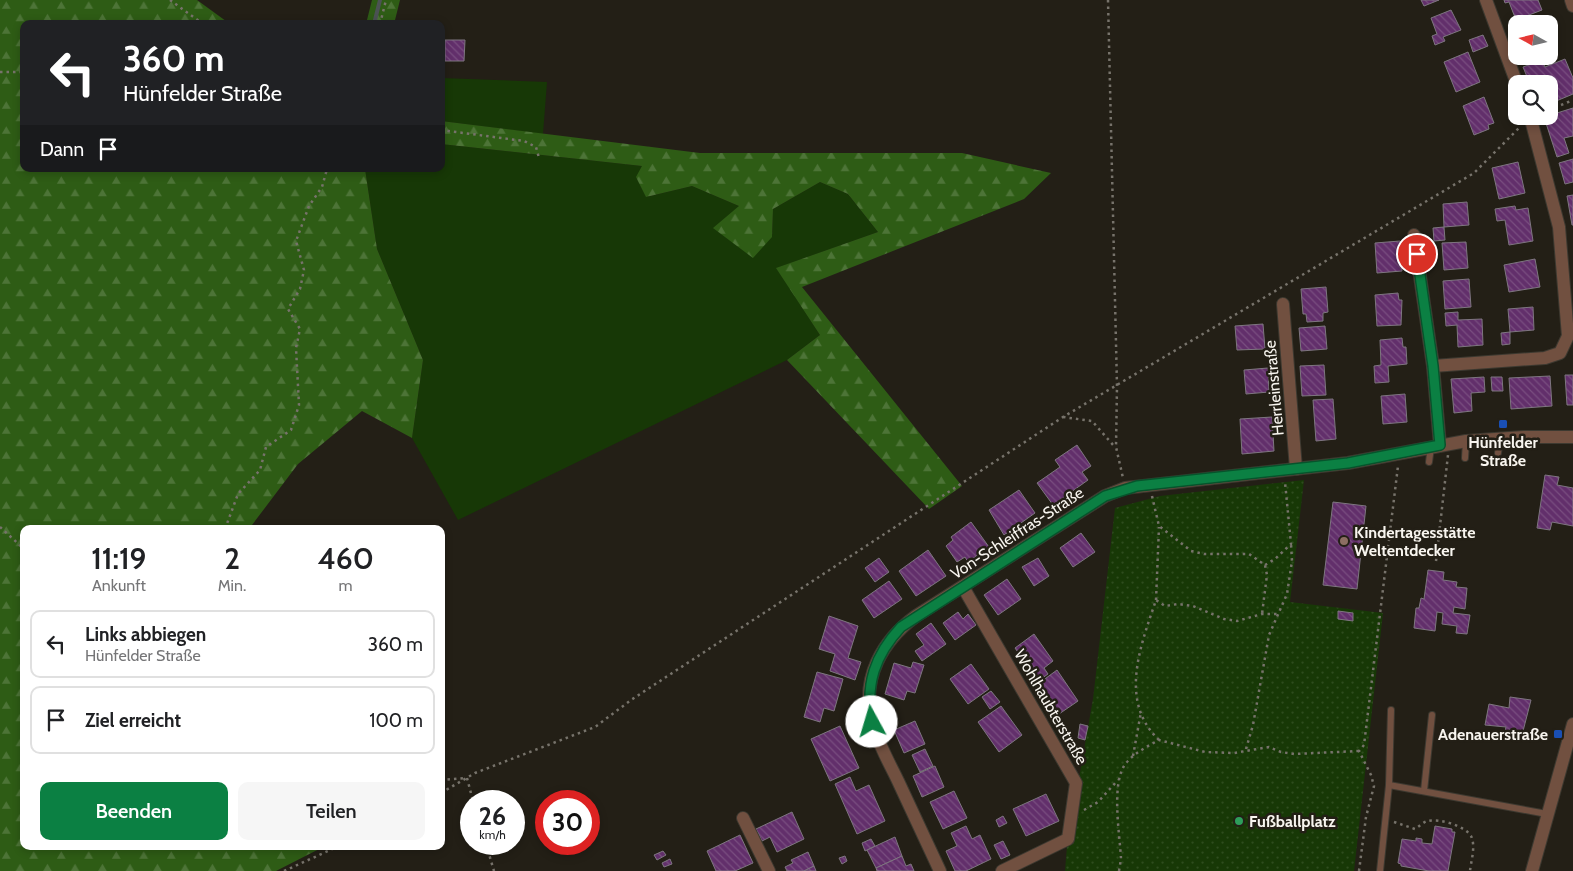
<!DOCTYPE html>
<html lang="de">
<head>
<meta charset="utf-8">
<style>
	:root { --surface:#fff; --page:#f6f6f6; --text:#202124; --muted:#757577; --line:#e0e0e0; --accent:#0b8043 }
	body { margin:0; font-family:Cabin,sans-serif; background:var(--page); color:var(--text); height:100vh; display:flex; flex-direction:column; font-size:19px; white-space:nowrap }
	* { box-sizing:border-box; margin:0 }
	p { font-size:16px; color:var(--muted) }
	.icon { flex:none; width:28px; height:28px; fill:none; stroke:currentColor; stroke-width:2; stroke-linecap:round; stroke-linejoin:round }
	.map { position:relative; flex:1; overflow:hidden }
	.details { position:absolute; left:20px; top:525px; width:425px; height:325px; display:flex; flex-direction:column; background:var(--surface); border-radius:10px; box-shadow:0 2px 8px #0003 }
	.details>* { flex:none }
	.banner { position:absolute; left:20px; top:20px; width:425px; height:152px; border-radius:10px; box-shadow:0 2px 8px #0003; background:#202124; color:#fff; overflow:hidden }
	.needle { width:32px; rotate:278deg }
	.controls { position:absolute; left:1508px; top:15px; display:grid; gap:10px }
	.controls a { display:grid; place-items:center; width:50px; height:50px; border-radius:10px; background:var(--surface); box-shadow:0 2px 8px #0003; font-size:25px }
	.speed { position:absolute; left:460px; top:790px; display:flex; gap:10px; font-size:25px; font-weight:700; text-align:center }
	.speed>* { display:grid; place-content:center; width:65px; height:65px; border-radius:50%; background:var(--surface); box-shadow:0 2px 8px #0003; line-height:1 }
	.speed small { font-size:12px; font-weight:400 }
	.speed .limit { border:8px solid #d22; background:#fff; color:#111 }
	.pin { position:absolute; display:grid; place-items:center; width:42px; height:42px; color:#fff; margin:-21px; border:2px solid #fff; border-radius:50%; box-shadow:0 1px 5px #0007 }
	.me { position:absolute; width:55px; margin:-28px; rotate:354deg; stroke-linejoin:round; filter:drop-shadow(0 0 4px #0008) }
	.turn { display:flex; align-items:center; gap:18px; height:105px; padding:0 20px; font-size:22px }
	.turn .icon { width:65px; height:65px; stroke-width:2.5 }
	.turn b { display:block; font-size:35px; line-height:42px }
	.then { display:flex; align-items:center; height:48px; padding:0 20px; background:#0003; gap:10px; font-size:19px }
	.eta { display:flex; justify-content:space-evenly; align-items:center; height:85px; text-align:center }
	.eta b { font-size:30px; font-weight:600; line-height:35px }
	.action { display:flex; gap:10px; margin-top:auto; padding:10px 20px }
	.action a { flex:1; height:58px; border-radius:10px; background:var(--accent); color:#fff; font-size:20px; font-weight:600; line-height:58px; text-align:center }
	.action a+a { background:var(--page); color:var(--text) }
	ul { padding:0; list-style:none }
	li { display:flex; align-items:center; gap:15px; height:68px; margin:0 10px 8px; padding:0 10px; border:2px solid var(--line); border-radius:10px }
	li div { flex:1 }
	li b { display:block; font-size:19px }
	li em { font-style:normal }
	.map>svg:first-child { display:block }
	.grass { fill:#173806 }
	.forest { fill:url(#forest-firs) }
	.park { fill:url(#park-dots) }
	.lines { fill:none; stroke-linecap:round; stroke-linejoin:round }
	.stream { stroke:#4c5254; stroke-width:4 }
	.building { fill:url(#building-back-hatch); stroke:#7e7680 }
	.lane-casing { stroke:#3d3930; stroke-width:8 }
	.street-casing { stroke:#3d3930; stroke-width:14 }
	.path { stroke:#77736b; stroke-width:2.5; stroke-dasharray:2.5 4; stroke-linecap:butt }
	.lane { stroke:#715040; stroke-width:6 }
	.street { stroke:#715040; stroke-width:12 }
	.route-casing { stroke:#07532c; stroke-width:12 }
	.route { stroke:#0b8043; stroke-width:9 }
	.transit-dot { fill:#1a4fb4; stroke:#231f16; stroke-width:2 }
	.education-dot { fill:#8d6e63; stroke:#231f16; stroke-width:2 }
	.leisure-dot { fill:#2e9e5b; stroke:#231f16; stroke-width:2 }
	.labels { text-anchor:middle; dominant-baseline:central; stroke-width:5; stroke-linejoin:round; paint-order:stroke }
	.street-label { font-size:16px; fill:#f8f5ef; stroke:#231f16 }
	.poi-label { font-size:16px; font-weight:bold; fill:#f8f5ef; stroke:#231f16; text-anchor:start }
</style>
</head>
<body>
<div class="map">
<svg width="1573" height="871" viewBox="0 0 1573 871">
	<defs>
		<pattern id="forest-firs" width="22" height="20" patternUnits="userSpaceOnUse" patternTransform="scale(1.25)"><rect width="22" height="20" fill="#2e5c15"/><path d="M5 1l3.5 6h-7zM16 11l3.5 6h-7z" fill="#4d7437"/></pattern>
		<pattern id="park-dots" width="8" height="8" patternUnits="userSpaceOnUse" patternTransform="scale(1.25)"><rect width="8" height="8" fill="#173806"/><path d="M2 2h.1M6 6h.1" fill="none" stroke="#2e4c1e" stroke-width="1.8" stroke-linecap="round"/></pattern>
		<pattern id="building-back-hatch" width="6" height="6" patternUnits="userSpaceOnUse" patternTransform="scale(1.25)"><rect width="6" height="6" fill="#622f6b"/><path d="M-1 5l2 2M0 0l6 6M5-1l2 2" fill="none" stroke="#794e80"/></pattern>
	</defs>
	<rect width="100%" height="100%" fill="#231f16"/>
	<g class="grass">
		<polygon points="441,78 547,82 543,134 441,121"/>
		<polygon points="441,144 642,166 646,197 692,186 739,206 772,237 773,209 820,182 848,194 878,232 777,268 820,335 787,360 458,520 412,438 423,360 377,249 365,169 441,169"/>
	</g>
	<g class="forest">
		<polygon points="0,0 197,0 230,24 24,24 24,169 365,169 377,249 423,360 412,438 362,411 298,464 249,529 24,529 24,846 325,846 276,871 0,871"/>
		<polygon points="372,0 400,0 394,24 366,24"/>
		<polygon points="441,121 700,153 962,153 1051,173 1024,199 802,287 962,486 929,509 787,360 820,335 776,268 878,232 848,194 820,182 773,209 772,237 753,258 713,228 739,206 692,186 646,197 636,177 642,166 441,144"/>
	</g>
	<polygon class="park" points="1304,480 1290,602 1383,613 1354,871 1065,871 1067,846 1093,699 1115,508 1160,496"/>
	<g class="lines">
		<polyline class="stream" points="374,24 380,0"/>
	</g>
	<g class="building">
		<polygon points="1421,0 1439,0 1424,6"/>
		<polygon points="1504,0 1538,0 1542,10 1516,20 1509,2 1505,3"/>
		<polygon points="1451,10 1461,30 1443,37 1445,41 1435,45 1432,36 1437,34 1431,18"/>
		<polygon points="1483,35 1488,46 1473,52 1469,40"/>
		<polygon points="1549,36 1554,50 1549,52"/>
		<polygon points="445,40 465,40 464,61 445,61"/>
		<polygon points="1468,52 1480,82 1456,92 1444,62"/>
		<polygon points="1565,59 1573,78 1573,94 1549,104 1549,84 1530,84 1523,67 1542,60 1545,67"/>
		<polygon points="1484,97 1494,123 1488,125 1489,129 1474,135 1463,106"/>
		<polygon points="1573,108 1573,136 1564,138 1569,153 1557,157 1544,117"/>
		<polygon points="1573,159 1573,182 1565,184 1559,163"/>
		<polygon points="1518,162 1525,193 1499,199 1492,168"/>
		<polygon points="1573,195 1573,225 1572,225 1567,196"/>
		<polygon points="1467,202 1469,225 1444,227 1443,204"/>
		<polygon points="1515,206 1516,210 1528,208 1533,241 1509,245 1505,220 1497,221 1495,209"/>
		<polygon points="1444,227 1445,240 1434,241 1433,228"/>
		<polygon points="1400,241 1402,271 1377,273 1375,243"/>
		<polygon points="1466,242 1468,268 1444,270 1442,243"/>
		<polygon points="1535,259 1540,287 1509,292 1504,265"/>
		<polygon points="1469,279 1471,307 1445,309 1443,281"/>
		<polygon points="1326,287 1328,312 1323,313 1323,321 1307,322 1306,314 1303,314 1301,289"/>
		<polygon points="1398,293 1399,300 1402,300 1401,325 1377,326 1375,295"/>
		<polygon points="1533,307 1534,330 1510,332 1508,309"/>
		<polygon points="1458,312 1458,320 1482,319 1483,345 1458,347 1457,325 1446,326 1445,313"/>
		<polygon points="1263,324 1265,349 1237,350 1235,326"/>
		<polygon points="1325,326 1327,349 1301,351 1299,328"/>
		<polygon points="1510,332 1510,344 1502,345 1501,333"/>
		<polygon points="1402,338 1403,347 1406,347 1407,364 1388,366 1389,382 1375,383 1374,366 1381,365 1380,340"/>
		<polygon points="1324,365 1326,395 1302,396 1300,366"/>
		<polygon points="1268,368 1269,392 1246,394 1244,370"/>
		<polygon points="1565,375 1573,375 1573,405 1567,405"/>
		<polygon points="1550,376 1552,406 1511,409 1509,378"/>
		<polygon points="1484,377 1485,392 1471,393 1472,411 1454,413 1451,379"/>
		<polygon points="1491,377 1502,377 1503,391 1492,391"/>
		<polygon points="1405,394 1407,422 1383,424 1381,396"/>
		<polygon points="1333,399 1336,439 1316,441 1313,400"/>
		<polygon points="1272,417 1274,451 1242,454 1240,419"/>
		<polygon points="1077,445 1091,466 1082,472 1088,480 1053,505 1037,483 1060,467 1055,460"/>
		<polygon points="1545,475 1559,477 1557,485 1573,488 1573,526 1552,522 1550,530 1537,528"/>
		<polygon points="1019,490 1035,513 1004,535 989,510"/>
		<polygon points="1333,502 1366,506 1357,589 1323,585"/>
		<polygon points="971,522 989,547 968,562 965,557 957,562 946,546 953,540 951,537"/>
		<polygon points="1081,533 1095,552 1073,567 1060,548"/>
		<polygon points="928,550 946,576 916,596 899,571"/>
		<polygon points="879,558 889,572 875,582 865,568"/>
		<polygon points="1038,558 1049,576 1034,586 1022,567"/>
		<polygon points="1428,570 1444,572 1443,580 1457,582 1456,587 1467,588 1465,609 1454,607 1453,613 1470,615 1467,634 1456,633 1457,626 1442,624 1443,613 1437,612 1435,631 1414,628 1416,608 1419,608 1421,598 1424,599"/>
		<polygon points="1007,579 1021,599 998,615 984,595"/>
		<polygon points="889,581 902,599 874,618 862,600"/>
		<polygon points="1338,611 1353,613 1353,621 1338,619"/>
		<polygon points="958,612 963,619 968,614 976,625 955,640 943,623"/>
		<polygon points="829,616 858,626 848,658 861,662 855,680 830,671 835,654 819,649"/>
		<polygon points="931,623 946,644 922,661 915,651 924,645 916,634"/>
		<polygon points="1034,634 1053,661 1044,668 1048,674 1038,681 1015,648"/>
		<polygon points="913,662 924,665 915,693 907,691 904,700 885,694 894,663 911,668"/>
		<polygon points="971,664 989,689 968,704 950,679"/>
		<polygon points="1057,670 1078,701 1059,714 1038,684"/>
		<polygon points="817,672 843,679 834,711 824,708 820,722 804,717"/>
		<polygon points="991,691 1000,702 990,709 982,697"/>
		<polygon points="1510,697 1531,700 1522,735 1505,732 1506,727 1485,725 1489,704 1509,708"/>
		<polygon points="1001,706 1022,735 999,752 978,722"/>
		<polygon points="915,721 925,744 904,753 894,730"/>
		<polygon points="1080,724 1088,726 1085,740 1078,738"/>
		<polygon points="840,726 859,768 830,781 811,739"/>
		<polygon points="925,749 933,766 920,772 912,755"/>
		<polygon points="935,766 944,787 922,797 913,776"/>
		<polygon points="850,777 856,791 869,785 885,821 857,834 835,784"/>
		<polygon points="954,791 967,818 943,829 930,802"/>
		<polygon points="1046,794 1059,821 1026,836 1013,809"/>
		<polygon points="792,812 804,839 777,852 770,837 762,841 756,829"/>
		<polygon points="1003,816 1007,823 999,827 996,820"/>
		<polygon points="966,826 972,839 980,835 991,859 966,871 955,871 946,851 957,846 951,833"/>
		<polygon points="1435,826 1452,829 1452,832 1455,832 1448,871 1429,871 1401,866 1401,864 1398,863 1402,839 1416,841 1416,838 1422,839 1422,843 1432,844"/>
		<polygon points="740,835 753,863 735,871 716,871 707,851"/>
		<polygon points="895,837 902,856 876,868 867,850"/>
		<polygon points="871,839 875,846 865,851 862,843"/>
		<polygon points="1003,841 1010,855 1001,859 994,845"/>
		<polygon points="663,851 666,855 657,860 654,855"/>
		<polygon points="808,852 814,866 804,871 787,871 785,867 793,863 791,860"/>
		<polygon points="845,856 847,861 842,864 839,858"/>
		<polygon points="902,856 906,866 911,864 914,871 877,871 876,868"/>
		<polygon points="670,859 672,864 664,867 662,863"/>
		<polygon points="814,866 816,871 804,871"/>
	</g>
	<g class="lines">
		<defs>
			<g id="lane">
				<polyline points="1498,453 1500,438"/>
				<polyline points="1465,458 1466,441"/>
				<polyline points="1429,462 1431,447"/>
				<polyline points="1389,785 1547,814"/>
				<polyline points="1424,791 1432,715"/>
				<polyline points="1380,871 1389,785 1391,710"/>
			</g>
			<g id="street">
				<polyline points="1486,0 1517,84"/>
				<polyline points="1571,0 1573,6"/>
				<polyline points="1414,235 1433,366 1440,445"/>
				<polyline points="1283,304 1296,469"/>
				<polyline points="1433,366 1545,358 1560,353 1568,336 1559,227 1530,116"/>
				<polyline points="963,587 1076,783 1068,839 1002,871"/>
				<polyline points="743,818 769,871"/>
				<path d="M940,871C926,841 912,811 898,781C889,762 877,742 872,721C861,678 882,641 916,616L1105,496L1125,488L1348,463L1466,441L1524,437H1573"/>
				<polyline points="1532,871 1573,724"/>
			</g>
		</defs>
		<use href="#lane" class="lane-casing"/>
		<use href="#street" class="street-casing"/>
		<g class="path">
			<polyline points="170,0 203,24"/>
			<polyline points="1108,0 1117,386 1116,447 1123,478"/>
			<polyline points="380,24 386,0"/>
			<polyline points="0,72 24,72"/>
			<polyline points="1549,110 1573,100"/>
			<polyline points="441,130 524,141 536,147 539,158"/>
			<polyline points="1063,417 1092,421 1114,446"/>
			<polyline points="1152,496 1159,526 1191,551 1204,554 1249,554 1265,565 1267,575 1262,614"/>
			<polyline points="0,527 24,549"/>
			<polyline points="225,529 238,494 260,470 266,447 291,430 299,405 296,348 300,329 288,309 300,289 304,270 296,241 309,206 322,187 327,169"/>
			<polyline points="1436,561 1448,455"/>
			<polyline points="1265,565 1275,559 1291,544 1285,482"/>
			<polyline points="1156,600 1159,527"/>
			<path d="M1159,740C1118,701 1141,645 1156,600L1165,606L1178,604L1193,606L1224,619L1237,621L1262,614H1278"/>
			<polyline points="1246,749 1253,725 1269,635 1287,594 1292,561 1291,544"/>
			<polyline points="1133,756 1141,712"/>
			<polyline points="467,778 473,801"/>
			<polyline points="441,780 465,778"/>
			<polyline points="441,793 475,773 595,727 631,700 1063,417 1474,173 1521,126"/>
			<polyline points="1084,810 1098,802 1118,780"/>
			<path d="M1394,822L1415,829C1419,827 1424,821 1428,821C1439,818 1465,826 1471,836C1476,846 1471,861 1470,871"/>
			<polyline points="486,844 494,871"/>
			<polyline points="284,871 339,846"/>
			<path d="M1119,871L1121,859C1120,835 1110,780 1127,762C1136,752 1148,746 1159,740L1205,752L1234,753L1269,747L1281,752L1294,754L1359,751"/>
			<polyline points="1359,871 1366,817 1374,786 1371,775 1359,751 1364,745 1398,466"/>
		</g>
		<use href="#lane" class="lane"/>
		<use href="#street" class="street"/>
	</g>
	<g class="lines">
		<defs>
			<path id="route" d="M872,722C865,684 875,655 901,627L1105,496L1137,486L1348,463L1440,445L1433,366L1417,254"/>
		</defs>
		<use href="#route" class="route-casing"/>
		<use href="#route" class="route"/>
	</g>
	<g class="transit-dot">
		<rect x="1498" y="419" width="10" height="10" rx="2.5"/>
		<rect x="1553" y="729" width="10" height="10" rx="2.5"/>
	</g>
	<circle class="education-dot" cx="1344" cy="541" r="5"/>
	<circle class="leisure-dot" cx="1239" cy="821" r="5"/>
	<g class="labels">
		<g class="street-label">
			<text transform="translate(1274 388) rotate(-95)">Herrleinstraße</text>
			<text transform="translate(1017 533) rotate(-33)">Von-Schleiffras-Straße</text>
			<text transform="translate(1051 707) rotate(60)">Wohlhaubterstraße</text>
		</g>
		<g class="poi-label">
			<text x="1503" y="442" text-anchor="middle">Hünfelder<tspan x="1503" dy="18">Straße</tspan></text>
			<text x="1354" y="532">Kindertagesstätte<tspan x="1354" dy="18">Weltentdecker</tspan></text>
			<text x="1548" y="734" text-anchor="end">Adenauerstraße</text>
			<text x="1249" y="821">Fußballplatz</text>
		</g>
	</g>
</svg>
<div class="controls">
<a><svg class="needle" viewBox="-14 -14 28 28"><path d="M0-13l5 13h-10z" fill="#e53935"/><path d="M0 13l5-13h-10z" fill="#757577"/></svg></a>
<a><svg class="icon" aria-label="search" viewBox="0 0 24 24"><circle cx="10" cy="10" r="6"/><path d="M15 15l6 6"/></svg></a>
</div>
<div class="speed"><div>26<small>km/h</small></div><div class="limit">30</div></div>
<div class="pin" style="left:1417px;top:254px;background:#d93025"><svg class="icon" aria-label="arrive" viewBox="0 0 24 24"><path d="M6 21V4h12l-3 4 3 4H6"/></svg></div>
<svg class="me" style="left:872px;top:722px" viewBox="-20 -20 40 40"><circle r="19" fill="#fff"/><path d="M0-13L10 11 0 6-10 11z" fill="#0b8043"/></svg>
<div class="banner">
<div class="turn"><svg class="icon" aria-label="left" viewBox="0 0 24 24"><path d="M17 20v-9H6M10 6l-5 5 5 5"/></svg><div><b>360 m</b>Hünfelder Straße</div></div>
<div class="then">Dann<svg class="icon" aria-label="arrive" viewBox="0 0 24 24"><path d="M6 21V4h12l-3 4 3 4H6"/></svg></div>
</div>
<section class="details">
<div class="eta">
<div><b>11:19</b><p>Ankunft</p></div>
<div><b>2</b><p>Min.</p></div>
<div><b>460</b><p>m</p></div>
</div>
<ul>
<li><svg class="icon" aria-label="left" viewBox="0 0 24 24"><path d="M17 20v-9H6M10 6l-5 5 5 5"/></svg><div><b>Links abbiegen</b><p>Hünfelder Straße</p></div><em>360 m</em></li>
<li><svg class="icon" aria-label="arrive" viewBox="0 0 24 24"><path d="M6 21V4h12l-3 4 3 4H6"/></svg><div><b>Ziel erreicht</b></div><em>100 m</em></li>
</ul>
<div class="action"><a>Beenden</a><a>Teilen</a></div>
</section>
</div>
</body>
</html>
